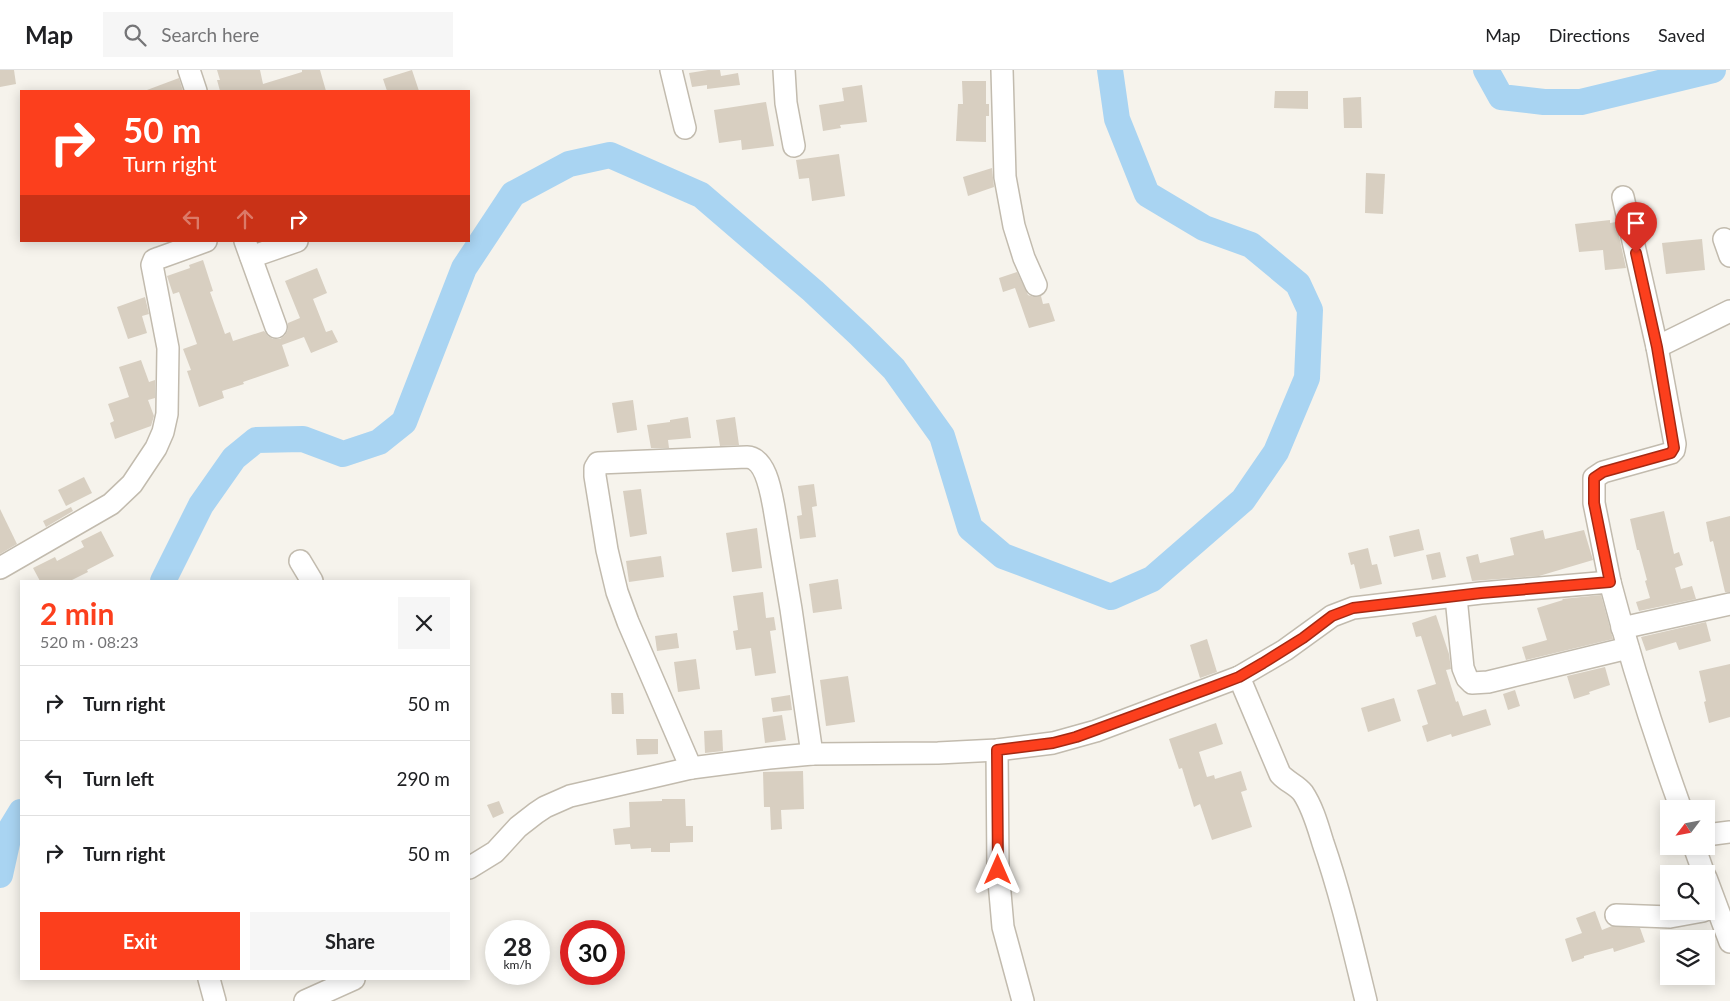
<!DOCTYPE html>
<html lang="en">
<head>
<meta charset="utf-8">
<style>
	:root { --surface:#fff; --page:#f6f6f6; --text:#202124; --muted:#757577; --line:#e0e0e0; --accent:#fc3f1d }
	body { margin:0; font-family:Lato,sans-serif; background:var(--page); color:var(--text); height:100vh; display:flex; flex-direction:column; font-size:19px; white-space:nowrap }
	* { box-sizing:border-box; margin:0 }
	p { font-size:16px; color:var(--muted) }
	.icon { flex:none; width:28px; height:28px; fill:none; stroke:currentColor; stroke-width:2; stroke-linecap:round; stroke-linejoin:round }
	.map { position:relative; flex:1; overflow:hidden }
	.drawer { position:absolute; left:20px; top:510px; width:450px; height:400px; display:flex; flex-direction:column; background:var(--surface); border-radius:0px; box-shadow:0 2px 12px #0003 }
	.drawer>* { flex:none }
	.hud { position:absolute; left:20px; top:20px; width:450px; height:152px; border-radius:0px; box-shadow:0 2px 12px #0003; background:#fc3f1d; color:#fff; overflow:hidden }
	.needle { width:32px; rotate:238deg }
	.controls { position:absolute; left:1660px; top:730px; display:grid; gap:10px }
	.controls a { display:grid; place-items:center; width:55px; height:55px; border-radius:0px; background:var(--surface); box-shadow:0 2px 12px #0003; font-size:25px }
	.speed { position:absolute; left:485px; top:850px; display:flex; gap:10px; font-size:25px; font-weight:700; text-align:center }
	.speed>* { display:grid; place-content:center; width:65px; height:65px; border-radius:50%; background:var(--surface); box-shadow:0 2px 12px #0003; line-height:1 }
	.speed small { font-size:12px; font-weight:400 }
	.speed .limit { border:8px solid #d22; background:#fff; color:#111 }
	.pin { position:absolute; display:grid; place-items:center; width:42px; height:42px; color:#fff; margin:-51px -21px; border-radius:50% 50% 50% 0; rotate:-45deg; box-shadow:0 0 5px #0007 }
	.pin .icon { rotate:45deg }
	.me { position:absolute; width:55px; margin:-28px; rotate:0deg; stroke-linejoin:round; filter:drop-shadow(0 0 4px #0008) }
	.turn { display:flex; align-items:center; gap:18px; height:105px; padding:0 20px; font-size:22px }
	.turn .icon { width:65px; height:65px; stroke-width:2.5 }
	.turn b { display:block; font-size:35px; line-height:42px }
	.lanes { display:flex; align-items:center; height:48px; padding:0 20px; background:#0003; justify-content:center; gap:25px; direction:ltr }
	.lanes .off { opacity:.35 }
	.round { display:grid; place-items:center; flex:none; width:52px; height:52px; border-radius:0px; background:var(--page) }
	.overview { display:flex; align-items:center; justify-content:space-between; height:85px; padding:0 20px }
	h1 { font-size:30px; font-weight:700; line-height:38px; color:var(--accent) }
	.button { display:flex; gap:10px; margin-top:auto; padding:10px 20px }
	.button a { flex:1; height:58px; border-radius:0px; background:var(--accent); color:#fff; font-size:20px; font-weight:700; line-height:58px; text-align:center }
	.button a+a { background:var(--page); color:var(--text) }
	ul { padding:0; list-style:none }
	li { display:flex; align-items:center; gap:15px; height:75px; padding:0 20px; border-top:1px solid var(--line) }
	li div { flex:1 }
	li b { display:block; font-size:19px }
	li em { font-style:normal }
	header { display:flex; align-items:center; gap:30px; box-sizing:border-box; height:70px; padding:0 25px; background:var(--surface); border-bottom:1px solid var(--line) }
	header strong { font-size:24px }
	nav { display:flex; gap:28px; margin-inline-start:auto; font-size:18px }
	.search { width:350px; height:45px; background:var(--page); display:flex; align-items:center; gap:12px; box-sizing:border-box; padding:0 18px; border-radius:0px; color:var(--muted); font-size:19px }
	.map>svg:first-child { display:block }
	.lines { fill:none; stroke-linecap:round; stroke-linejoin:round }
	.river { stroke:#a9d4f2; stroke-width:26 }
	.building { fill:#d8cfc1 }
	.minor-casing { stroke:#c2bbae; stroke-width:24 }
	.minor { stroke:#fff; stroke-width:21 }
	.route-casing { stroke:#a42913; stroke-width:12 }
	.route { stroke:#fc3f1d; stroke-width:9 }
</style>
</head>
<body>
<header>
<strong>Map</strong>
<div class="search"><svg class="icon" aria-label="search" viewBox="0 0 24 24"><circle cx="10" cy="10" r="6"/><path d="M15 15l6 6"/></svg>Search here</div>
<nav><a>Map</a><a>Directions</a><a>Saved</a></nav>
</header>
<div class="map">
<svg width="1730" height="931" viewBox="0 0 1730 931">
	<rect width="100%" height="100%" fill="#f6f3ec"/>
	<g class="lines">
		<g class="river">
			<polyline points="1486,0 1501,27 1544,32 1581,32 1713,0"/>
			<polyline points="163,511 201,435 234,388 256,370 303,369 343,384 379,372 404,352 464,198 513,124 569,94 610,85 701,125 813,221 860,265 894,299 942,366 970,458 1003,486 1111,527 1152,509 1243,430 1276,382 1307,308 1310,240 1298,214 1251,175 1204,158 1147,124 1117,49 1110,0"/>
			<polyline points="0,805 10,760 21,742"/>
		</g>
	</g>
	<g class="building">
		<polygon points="0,0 14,0 16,14 0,17"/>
		<polygon points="217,0 260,0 263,14 302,2 302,0 320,0 326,21 220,21 217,10 220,10"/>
		<polygon points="412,0 419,21 387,21 383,9"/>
		<polygon points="708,0 720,0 721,6 738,3 740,15 707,19 707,15 692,17 689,3"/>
		<polygon points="179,8 183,21 147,21 147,20"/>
		<polygon points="962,11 986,11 986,34 989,34 989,46 986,46 986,72 956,71 958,34 963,34"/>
		<polygon points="862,15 867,52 840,55 841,58 823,61 819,35 844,31 842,18"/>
		<polygon points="1275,21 1308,21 1308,39 1274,38"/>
		<polygon points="1361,27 1362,58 1344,58 1343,28"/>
		<polygon points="766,32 774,76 742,80 741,70 719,73 714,40"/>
		<polygon points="839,84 845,126 812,131 809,108 799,109 796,90"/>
		<polygon points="992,98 994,117 968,126 963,107"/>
		<polygon points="1366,103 1385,104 1383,144 1365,143"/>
		<polygon points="1610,150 1610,153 1616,152 1626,198 1605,200 1603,180 1579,182 1575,154"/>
		<polygon points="1702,169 1705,200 1666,204 1662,173"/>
		<polygon points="203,190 213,221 210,222 225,264 230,262 233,271 264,261 268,266 273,269 280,269 285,265 288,260 288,253 300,248 285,211 317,198 327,223 313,229 326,262 332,260 338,272 311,283 304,267 282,275 289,296 243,312 244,314 222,321 224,328 199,337 187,301 191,300 183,279 197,274 179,222 173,224 167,206 190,198 189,195"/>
		<polygon points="1017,202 1028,225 1034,227 1041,226 1043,234 1049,233 1055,251 1029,258 1015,218 1003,222 999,208"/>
		<polygon points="145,227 149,244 142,246 147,263 128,269 117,237"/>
		<polygon points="141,290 149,312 155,310 155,328 148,330 154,346 151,356 115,369 110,353 114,351 108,334 129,327 119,297"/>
		<polygon points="633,330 637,360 617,363 612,333"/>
		<polygon points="688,347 691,368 668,370 669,378 651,378 647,355 670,352 670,350"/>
		<polygon points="735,347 739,375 720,376 716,350"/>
		<polygon points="84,407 92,423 66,436 58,420"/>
		<polygon points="814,414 817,436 812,437 816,467 800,469 797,446 802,445 798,416"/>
		<polygon points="641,419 647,464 630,467 623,421"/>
		<polygon points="71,437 73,441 46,457 43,451"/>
		<polygon points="0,439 17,474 0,484"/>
		<polygon points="1664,441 1674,484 1679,482 1683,495 1675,498 1681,519 1692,516 1696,529 1639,541 1636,532 1650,528 1645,511 1647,510 1639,480 1637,480 1630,449"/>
		<polygon points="1730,446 1730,522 1725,522 1713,471 1710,472 1706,452"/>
		<polygon points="757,458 762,498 732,502 726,463"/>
		<polygon points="1419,459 1424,480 1394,487 1389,466"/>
		<polygon points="1543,460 1545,469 1584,460 1593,490 1539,506 1472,511 1466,487 1478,484 1480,493 1514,485 1510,468"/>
		<polygon points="101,461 114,486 87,500 88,502 70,511 40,511 33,498 55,487 57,491 84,477 81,471"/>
		<polygon points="1368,478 1372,495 1377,494 1382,514 1360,519 1354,494 1351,495 1348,483"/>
		<polygon points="1440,482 1446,507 1432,510 1426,485"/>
		<polygon points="661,486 664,507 629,512 626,491"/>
		<polygon points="838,509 842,539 813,543 809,514"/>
		<polygon points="763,522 766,548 774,547 776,560 770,561 776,603 755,606 751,578 736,580 733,561 738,560 733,526"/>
		<polygon points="1601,525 1613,569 1526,590 1522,577 1547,570 1537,538 1563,530 1562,529"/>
		<polygon points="1436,545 1449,584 1451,599 1446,600 1456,632 1458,631 1463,646 1486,639 1491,655 1452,667 1451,664 1427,672 1422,656 1428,654 1417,620 1436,614 1421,566 1416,567 1412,553"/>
		<polygon points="1706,552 1711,571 1679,580 1676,572 1646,581 1641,567"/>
		<polygon points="677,563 679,578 657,581 655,566"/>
		<polygon points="1207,569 1217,602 1200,608 1190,575"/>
		<polygon points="696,589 700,619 678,622 674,592"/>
		<polygon points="1730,594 1730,647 1709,653 1704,632 1706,631 1699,601"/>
		<polygon points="1605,597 1610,615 1589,622 1590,624 1574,629 1567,606"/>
		<polygon points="848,606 855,652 826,656 820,610"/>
		<polygon points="1515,620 1520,636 1508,640 1503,624"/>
		<polygon points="611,623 623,623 624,644 612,644"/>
		<polygon points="790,625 792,640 773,642 771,628"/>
		<polygon points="1394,628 1401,651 1368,662 1361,638"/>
		<polygon points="782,645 786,670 765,673 762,648"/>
		<polygon points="1216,653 1223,674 1199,682 1207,707 1214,705 1215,709 1241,701 1247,720 1241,722 1252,757 1212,770 1200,734 1194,737 1182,698 1179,699 1169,669"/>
		<polygon points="722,660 723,681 705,683 704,661"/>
		<polygon points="636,669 658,669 658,684 637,685"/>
		<polygon points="803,701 804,739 781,740 782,759 771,760 770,737 764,737 763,702"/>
		<polygon points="662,729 685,729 686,756 693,756 693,772 670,773 670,782 651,782 651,778 631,779 630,774 615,775 613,759 630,757 629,732 662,731"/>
		<polygon points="499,731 504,743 493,748 487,735"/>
		<polygon points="1595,841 1602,860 1612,856 1640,858 1645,872 1614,882 1613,878 1584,886 1584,888 1572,892 1565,869 1582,863 1576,848"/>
	</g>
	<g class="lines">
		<defs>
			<g id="minor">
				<polyline points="189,0 196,21"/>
				<polyline points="671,0 685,58"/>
				<polyline points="784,0 786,33 794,76"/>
				<polyline points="1002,0 1005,107 1014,156 1024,188 1036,215"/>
				<polyline points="1724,169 1730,186"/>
				<polyline points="245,171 276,257"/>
				<polyline points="251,187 297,171"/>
				<polyline points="1657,277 1730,241"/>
				<polyline points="300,491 312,511"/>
				<polyline points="0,498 111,434 132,414 156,378 163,362 167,344 168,278 152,195 154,190 159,188 206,171"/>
				<polyline points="1610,512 1594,433 1594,408 1603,402 1671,383 1674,380 1675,374 1657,277 1623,127"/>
				<polyline points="1456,527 1463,598 1467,608 1472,613 1488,612 1628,578"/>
				<polyline points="1622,558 1730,534"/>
				<path d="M1239,607L1280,704C1287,712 1297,715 1303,723C1313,738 1318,757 1323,773C1341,825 1353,878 1366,931"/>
				<polyline points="997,680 998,800 1003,857 1023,931"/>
				<path d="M691,698L628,552L617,522L607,480L595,406V398L598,393L747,387C766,388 771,422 774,438L791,539L812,684"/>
				<polyline points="1706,765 1730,762"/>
				<polyline points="1694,776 1704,804"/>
				<path d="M469,798L495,782L518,757L536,743L545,737L570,726L691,698L769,688L812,684L938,683L997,680L1053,673L1096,661L1239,607L1285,580L1332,546L1353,538L1481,523L1610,512C1630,589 1654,664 1681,739"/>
				<polyline points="1706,808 1730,872"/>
				<polyline points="1616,845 1670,847 1703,841"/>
				<polyline points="209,909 215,931"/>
				<polyline points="305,931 354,909"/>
			</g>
		</defs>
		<use href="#minor" class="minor-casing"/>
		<use href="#minor" class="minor"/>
	</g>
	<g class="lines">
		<defs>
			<polyline id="route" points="998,800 997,680 1053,673 1076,667 1210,618 1239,607 1263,593 1303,568 1332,546 1353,538 1481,523 1610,512 1594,433 1594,408 1603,402 1671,383 1674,378 1657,277 1636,183"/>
		</defs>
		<use href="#route" class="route-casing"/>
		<use href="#route" class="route"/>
	</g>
</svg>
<div class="controls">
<a><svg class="needle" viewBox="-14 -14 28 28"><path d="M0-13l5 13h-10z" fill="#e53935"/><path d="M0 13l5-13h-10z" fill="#757577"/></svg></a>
<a><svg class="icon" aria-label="search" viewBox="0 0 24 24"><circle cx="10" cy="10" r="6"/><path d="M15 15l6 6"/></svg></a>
<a><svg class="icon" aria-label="layers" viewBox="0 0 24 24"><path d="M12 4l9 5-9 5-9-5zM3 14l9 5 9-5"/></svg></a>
</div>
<div class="speed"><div>28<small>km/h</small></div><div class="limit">30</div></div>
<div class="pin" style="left:1636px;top:183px;background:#d93025"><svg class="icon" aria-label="arrive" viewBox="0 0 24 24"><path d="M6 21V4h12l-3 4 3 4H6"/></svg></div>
<svg class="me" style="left:998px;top:800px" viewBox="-20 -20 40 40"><path d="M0-17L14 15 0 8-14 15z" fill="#fc3f1d" stroke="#fff" stroke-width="4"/></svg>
<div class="hud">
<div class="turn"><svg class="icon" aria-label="right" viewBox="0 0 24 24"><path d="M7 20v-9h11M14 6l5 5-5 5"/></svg><div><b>50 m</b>Turn right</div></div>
<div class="lanes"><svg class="icon off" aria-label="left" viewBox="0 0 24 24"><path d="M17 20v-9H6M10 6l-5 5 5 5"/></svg><svg class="icon off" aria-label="ahead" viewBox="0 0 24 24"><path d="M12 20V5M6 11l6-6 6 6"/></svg><svg class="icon" aria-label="right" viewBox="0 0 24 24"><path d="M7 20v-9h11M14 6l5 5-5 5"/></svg></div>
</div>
<section class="drawer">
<div class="overview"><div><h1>2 min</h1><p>520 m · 08:23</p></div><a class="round"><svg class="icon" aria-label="close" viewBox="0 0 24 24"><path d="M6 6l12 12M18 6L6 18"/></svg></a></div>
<ul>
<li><svg class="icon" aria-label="right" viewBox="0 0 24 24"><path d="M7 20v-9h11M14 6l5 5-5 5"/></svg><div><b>Turn right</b></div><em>50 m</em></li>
<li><svg class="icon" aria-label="left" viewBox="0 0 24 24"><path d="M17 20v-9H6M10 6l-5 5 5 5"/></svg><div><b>Turn left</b></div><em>290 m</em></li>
<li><svg class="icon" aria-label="right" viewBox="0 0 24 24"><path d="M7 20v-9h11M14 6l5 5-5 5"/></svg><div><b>Turn right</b></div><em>50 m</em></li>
</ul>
<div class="button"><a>Exit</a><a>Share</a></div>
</section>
</div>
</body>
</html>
